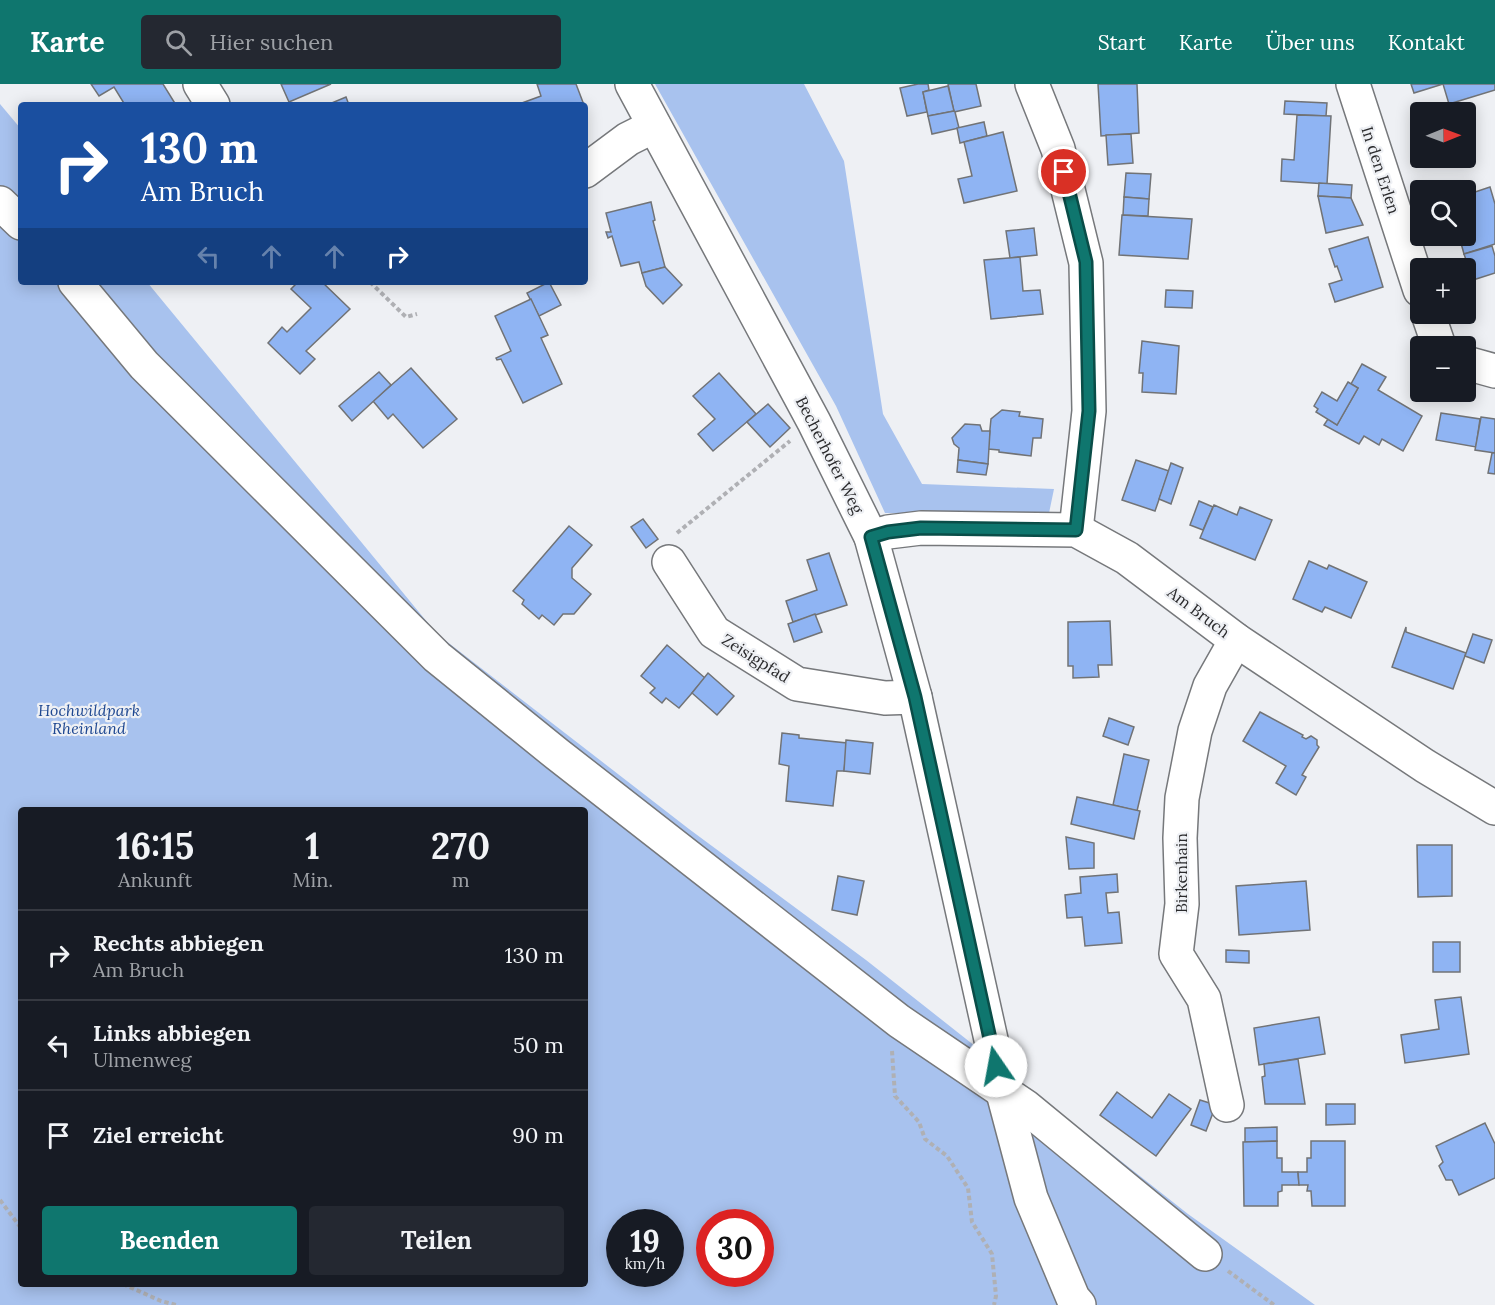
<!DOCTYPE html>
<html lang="de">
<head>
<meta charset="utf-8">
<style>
	:root { --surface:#171b24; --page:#242831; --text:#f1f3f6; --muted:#9ea1a6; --line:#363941; --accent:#0f766e }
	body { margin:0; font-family:Lora,serif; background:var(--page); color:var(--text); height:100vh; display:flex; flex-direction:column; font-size:22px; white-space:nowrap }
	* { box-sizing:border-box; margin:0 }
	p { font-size:20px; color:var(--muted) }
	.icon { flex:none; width:33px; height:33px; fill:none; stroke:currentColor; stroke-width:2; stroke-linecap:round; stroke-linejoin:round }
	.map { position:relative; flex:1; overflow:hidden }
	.details { position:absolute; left:18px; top:723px; width:570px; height:480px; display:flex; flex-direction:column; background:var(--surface); border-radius:6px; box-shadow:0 3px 15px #0003 }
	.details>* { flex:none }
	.banner { position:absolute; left:18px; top:18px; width:570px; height:183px; border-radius:6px; box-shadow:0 3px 15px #0003; background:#1a4fa0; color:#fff; overflow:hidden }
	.needle { width:39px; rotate:89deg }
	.controls { position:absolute; left:1410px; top:18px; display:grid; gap:12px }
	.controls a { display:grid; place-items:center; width:66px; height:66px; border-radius:6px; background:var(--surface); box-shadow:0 3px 15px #0003; font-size:30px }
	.speed { position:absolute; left:606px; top:1125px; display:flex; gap:12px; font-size:30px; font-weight:700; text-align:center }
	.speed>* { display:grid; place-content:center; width:78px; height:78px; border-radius:50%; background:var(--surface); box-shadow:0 3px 15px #0003; line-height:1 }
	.speed small { font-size:15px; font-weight:400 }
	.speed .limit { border:9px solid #d22; background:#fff; color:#111 }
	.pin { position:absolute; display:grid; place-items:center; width:51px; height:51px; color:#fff; margin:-26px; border:3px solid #fff; border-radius:50%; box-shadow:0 2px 6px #0007 }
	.me { position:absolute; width:66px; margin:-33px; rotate:348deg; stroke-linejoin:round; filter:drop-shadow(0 0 4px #0008) }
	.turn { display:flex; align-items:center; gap:21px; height:126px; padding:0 24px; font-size:27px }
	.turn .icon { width:78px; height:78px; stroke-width:2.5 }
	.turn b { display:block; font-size:42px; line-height:51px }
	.lanes { display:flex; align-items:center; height:57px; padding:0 24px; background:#0003; justify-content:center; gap:30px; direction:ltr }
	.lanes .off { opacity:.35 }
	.eta { display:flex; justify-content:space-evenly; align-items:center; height:102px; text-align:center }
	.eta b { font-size:36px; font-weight:800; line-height:42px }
	.cta { display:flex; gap:12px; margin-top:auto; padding:12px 24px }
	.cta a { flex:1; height:69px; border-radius:6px; background:var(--accent); color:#fff; font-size:24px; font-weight:800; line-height:69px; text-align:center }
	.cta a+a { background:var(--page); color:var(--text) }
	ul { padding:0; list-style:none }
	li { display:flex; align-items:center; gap:18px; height:90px; padding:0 24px; border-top:2px solid var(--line) }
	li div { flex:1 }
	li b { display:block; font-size:22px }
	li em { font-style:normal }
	header { display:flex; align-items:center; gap:36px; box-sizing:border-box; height:84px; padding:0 30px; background:var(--accent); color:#fff }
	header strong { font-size:28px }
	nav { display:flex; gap:33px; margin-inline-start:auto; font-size:21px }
	.search { width:420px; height:54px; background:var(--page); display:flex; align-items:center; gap:15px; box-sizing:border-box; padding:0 21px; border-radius:6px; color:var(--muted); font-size:22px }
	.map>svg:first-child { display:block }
	.green { fill:#a8c2ee; fill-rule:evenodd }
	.building { fill:#8fb4f3; stroke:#717376; stroke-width:1.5 }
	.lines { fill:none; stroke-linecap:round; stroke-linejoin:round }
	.minor-casing { stroke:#76787b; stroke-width:36 }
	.path { stroke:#afb0b4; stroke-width:4; stroke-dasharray:4.5 3; stroke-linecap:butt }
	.minor { stroke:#fff; stroke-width:33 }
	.route-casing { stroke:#0a4d48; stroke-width:15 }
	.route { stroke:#0f766e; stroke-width:10 }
	.labels { text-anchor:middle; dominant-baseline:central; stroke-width:4.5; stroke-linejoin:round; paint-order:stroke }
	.street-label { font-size:16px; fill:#2a2a2c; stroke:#eef0f4 }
	.park-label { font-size:16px; font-style:italic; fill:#1f4891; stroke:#eef0f4 }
</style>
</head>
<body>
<header>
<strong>Karte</strong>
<div class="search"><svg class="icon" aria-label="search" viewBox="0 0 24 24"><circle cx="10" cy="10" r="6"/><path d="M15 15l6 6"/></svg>Hier suchen</div>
<nav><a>Start</a><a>Karte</a><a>Über uns</a><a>Kontakt</a></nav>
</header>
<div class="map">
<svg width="1495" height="1221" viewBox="0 0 1495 1221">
	<rect width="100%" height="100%" fill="#eef0f4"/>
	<g class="green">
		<polygon points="655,0 804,0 844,77 883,330 922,400 1054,405 1048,434 885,429 836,322"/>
		<path d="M0,20L21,45V198H147L437,550L689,745L866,876L1188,1130L1315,1221H0ZM21,726H585V1200H21ZM620,1138H670V1190H620ZM710,1138H760V1190H710Z"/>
	</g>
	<g class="building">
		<polygon points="91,0 163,0 176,21 125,21 114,3 99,12"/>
		<polygon points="281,0 331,0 289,18"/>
		<polygon points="537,0 576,0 584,21 523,21 522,19 541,12"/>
		<polygon points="918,0 928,0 929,6 923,8 927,28 907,32 900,4"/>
		<polygon points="948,0 976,0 981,22 954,28"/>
		<polygon points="1098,0 1137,0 1139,49 1101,52"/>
		<polygon points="1411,0 1443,0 1414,9"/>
		<polygon points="1443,0 1495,0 1495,6 1449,20"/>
		<polygon points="948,2 954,27 928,32 923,8"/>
		<polygon points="346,13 349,21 327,21"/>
		<polygon points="1285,17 1327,19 1326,32 1284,30"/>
		<polygon points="954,27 955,28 959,44 932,50 928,32"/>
		<polygon points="1297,31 1331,32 1327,100 1281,97 1282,75 1294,76"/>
		<polygon points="984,38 987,52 960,59 957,44"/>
		<polygon points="1003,48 1017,107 964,119 958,95 972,92 964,58"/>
		<polygon points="1131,50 1133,79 1108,81 1106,51"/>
		<polygon points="1126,89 1151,90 1149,115 1124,113"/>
		<polygon points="1319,99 1352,101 1351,114 1318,112"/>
		<polygon points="1490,103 1495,120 1495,160 1464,170 1459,152 1466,152 1466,111"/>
		<polygon points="1318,112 1351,114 1363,141 1326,149"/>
		<polygon points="1124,113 1149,115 1148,132 1123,131"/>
		<polygon points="651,118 655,136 653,137 665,183 642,189 639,178 621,182 612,152 608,154 606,148 611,148 606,129"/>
		<polygon points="1122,131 1192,135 1188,175 1119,171"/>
		<polygon points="1034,144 1037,171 1010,174 1006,147"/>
		<polygon points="1368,153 1383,203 1335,218 1329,200 1342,196 1337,182 1335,183 1329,165"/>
		<polygon points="1492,162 1495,172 1495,189 1473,196 1464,170"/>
		<polygon points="1020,173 1023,207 1040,206 1043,230 991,235 984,176"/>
		<polygon points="665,183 682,201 663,220 646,202 642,189"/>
		<polygon points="298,198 322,198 350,225 306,267 315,275 300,290 268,259 282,243 287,248 311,224 291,205"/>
		<polygon points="549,198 561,221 539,232 527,209"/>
		<polygon points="1166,206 1193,207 1192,224 1165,223"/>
		<polygon points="531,215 548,251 541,254 562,300 523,319 501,275 497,276 496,274 511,267 495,232"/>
		<polygon points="1142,257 1179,262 1176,310 1142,308 1143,289 1139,289"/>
		<polygon points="1362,280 1386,293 1378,306 1422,332 1403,367 1382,355 1379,361 1364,352 1359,360 1324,341 1328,335 1337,341 1358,304 1351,300"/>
		<polygon points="411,284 457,335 423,364 393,330 388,335 373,317"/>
		<polygon points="379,288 391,301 352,337 339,322"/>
		<polygon points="719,289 756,330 713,367 698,350 715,335 693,312"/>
		<polygon points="1348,298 1358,304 1337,341 1316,328 1318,325 1314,322 1322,308 1337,317"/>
		<polygon points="768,320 790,344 770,363 747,338"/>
		<polygon points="1002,326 1020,328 1019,332 1043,335 1041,354 1033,354 1031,372 999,368 999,366 988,365 991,335"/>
		<polygon points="1441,329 1480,335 1476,363 1436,356"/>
		<polygon points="1481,333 1495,335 1495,369 1475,366"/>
		<polygon points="965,340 980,341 982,347 990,347 988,380 958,376 959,364 954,360 952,354"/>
		<polygon points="1492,369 1495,369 1495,390 1488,389"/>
		<polygon points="958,376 988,380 986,391 957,388"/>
		<polygon points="1136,376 1169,387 1155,427 1122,416"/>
		<polygon points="1171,379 1183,384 1171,420 1159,415"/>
		<polygon points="1199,417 1213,423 1203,446 1190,441"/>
		<polygon points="1214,421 1237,431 1240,423 1272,436 1255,476 1200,454"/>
		<polygon points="643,435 658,455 646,464 631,443"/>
		<polygon points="569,442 592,461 572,484 572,494 591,510 574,530 563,530 554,541 542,531 539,535 522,520 524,516 513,507"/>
		<polygon points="829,469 847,521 793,538 786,517 817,506 807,476"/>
		<polygon points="1309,477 1327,485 1329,481 1367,498 1351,534 1325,523 1322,528 1293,515"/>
		<polygon points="815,530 822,548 794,558 788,540"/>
		<polygon points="1110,537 1112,581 1098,581 1099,593 1073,594 1073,582 1068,582 1068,538"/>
		<polygon points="1406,543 1406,548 1466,569 1453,605 1392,583"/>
		<polygon points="1473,550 1492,556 1484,579 1465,572"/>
		<polygon points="667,561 705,594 679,624 666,614 662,619 650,609 655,604 641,592"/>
		<polygon points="708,589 734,612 717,631 692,609"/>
		<polygon points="1260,628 1303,651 1302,653 1306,655 1311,652 1317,656 1317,661 1319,663 1302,691 1306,693 1296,711 1276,699 1286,682 1243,657"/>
		<polygon points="1109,634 1134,643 1128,661 1103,652"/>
		<polygon points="782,649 799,651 799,654 847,659 844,687 837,687 833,722 786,717 789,682 779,680"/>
		<polygon points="846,656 873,659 870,690 844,687"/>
		<polygon points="1124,670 1149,676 1137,727 1113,721"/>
		<polygon points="1077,713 1140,727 1134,755 1071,740"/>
		<polygon points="1066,753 1094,759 1094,784 1069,785"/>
		<polygon points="1417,761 1452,761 1452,812 1418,813"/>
		<polygon points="1117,790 1118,808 1106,809 1108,829 1119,828 1122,859 1085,862 1082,833 1067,834 1065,811 1081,809 1080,793"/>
		<polygon points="838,792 864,797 857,831 832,826"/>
		<polygon points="1306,797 1310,846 1239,851 1236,802"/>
		<rect x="1433" y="858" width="27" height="30"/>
		<polygon points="1226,866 1249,867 1249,879 1226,878"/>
		<polygon points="1461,913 1469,970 1405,979 1401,951 1439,945 1435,916"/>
		<polygon points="1319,933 1325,970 1259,981 1254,944"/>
		<polygon points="1298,975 1305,1020 1265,1020 1262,993 1265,992 1264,980"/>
		<polygon points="1117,1008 1152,1034 1169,1010 1191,1025 1156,1072 1100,1031"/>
		<polygon points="1200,1016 1216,1021 1206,1047 1191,1041"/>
		<polygon points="1326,1020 1355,1020 1355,1040 1326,1041"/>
		<polygon points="1485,1039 1495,1060 1495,1094 1459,1111 1452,1096 1446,1096 1439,1082 1443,1078 1436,1062"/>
		<polygon points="1277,1043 1277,1057 1245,1058 1245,1044"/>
		<polygon points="1277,1057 1277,1074 1282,1074 1282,1088 1298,1088 1299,1101 1282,1101 1282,1107 1278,1108 1278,1122 1244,1122 1243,1058"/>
		<polygon points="1311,1057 1345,1057 1345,1122 1312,1122 1311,1107 1307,1107 1308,1101 1299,1101 1298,1088 1307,1088 1307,1074 1311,1074"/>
	</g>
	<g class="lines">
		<defs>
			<g id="minor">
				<polyline points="200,0 213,21"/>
				<polyline points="632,0 814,338 871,453 915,613 1002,1005 1031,1114 1073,1214 1079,1221"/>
				<polyline points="1032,0 1058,65 1086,179 1089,327 1076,446"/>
				<polyline points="1353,0 1420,206"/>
				<polyline points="585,87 628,55 654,42"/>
				<polyline points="0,119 21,139"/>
				<polyline points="75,198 144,281 437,573 557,670 899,937 1026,1023 1205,1170"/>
				<polyline points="1428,230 1439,262"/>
				<polyline points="1466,279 1495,287"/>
				<polyline points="871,453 888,448 921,444 1076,446 1127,474 1236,556 1425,682 1495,724"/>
				<polyline points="669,478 714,548 797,600 885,614 915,613"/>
				<polyline points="1227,1021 1204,915 1176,870 1182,820 1180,754 1182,714 1195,647 1210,602 1236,556"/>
			</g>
		</defs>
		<use href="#minor" class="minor-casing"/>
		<g class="path">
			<polyline points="370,198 406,233 417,230"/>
			<polyline points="677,449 790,357"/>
			<polyline points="892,967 895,1012 919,1038 925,1055 947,1072 968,1104 972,1138 992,1170 996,1212 994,1221"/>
			<polyline points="0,1116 21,1144"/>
			<polyline points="1228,1187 1274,1221"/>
			<polyline points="123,1200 161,1217 176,1221"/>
		</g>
		<use href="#minor" class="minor"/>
	</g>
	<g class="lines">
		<defs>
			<polyline id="route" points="996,982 915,613 871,453 888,448 921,444 1076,446 1089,327 1086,178 1064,88"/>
		</defs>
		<use href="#route" class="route-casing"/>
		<use href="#route" class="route"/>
	</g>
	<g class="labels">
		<g class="street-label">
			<text transform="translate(1381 86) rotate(72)">In den Erlen</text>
			<text transform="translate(830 371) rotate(63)">Becherhofer Weg</text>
			<text transform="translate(1199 528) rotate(37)">Am Bruch</text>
			<text transform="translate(756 574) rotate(32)">Zeisigpfad</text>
			<text transform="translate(1181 789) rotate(-90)">Birkenhain</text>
		</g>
		<g class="park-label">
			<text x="89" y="626">Hochwildpark<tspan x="89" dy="18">Rheinland</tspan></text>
		</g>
	</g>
</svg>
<div class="controls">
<a><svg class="needle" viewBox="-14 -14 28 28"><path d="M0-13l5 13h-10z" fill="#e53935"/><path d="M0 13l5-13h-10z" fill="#9ea1a6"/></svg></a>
<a><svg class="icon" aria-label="search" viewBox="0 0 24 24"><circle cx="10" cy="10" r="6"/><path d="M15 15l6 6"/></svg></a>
<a>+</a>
<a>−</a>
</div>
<div class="speed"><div>19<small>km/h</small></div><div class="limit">30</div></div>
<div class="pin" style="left:1064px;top:88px;background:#d93025"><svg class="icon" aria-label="arrive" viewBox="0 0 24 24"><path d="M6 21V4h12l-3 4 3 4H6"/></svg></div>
<svg class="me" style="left:996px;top:982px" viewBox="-20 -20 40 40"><circle r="19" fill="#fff"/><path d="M0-13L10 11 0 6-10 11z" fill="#0f766e"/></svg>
<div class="banner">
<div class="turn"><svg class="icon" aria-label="right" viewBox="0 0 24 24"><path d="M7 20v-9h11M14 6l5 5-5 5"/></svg><div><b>130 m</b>Am Bruch</div></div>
<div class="lanes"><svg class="icon off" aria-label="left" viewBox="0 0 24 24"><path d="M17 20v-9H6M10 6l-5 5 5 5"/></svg><svg class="icon off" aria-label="ahead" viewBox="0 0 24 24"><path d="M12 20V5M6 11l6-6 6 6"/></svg><svg class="icon off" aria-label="ahead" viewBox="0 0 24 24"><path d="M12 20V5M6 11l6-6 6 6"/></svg><svg class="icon" aria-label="right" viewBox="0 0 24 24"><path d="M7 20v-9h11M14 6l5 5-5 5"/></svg></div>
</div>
<section class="details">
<div class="eta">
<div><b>16:15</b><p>Ankunft</p></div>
<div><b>1</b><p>Min.</p></div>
<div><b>270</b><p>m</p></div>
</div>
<ul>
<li><svg class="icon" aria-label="right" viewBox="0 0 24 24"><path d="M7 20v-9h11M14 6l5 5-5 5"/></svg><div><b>Rechts abbiegen</b><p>Am Bruch</p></div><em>130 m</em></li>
<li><svg class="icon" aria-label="left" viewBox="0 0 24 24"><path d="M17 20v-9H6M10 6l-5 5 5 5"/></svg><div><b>Links abbiegen</b><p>Ulmenweg</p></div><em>50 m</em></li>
<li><svg class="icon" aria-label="arrive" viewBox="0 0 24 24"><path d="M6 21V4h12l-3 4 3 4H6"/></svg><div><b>Ziel erreicht</b></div><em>90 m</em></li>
</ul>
<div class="cta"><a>Beenden</a><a>Teilen</a></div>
</section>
</div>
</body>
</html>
